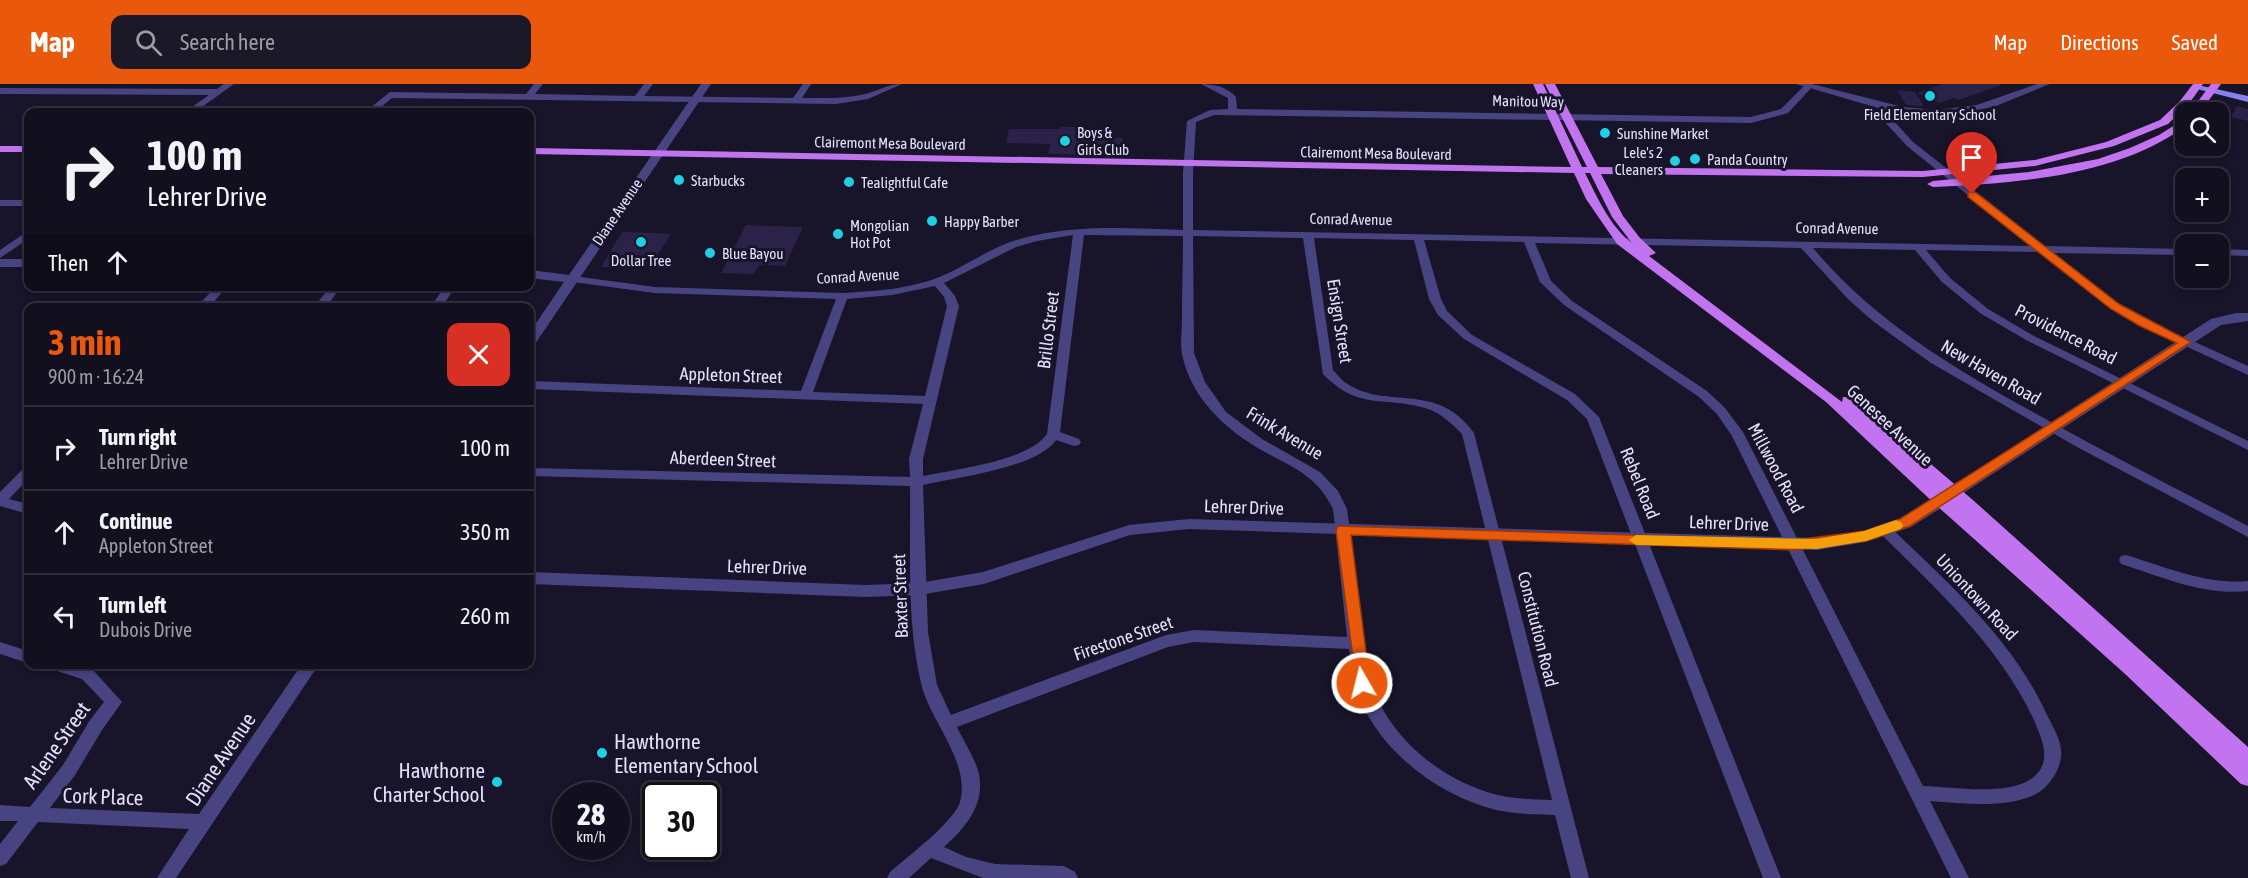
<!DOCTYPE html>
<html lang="en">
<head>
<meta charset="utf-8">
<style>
	:root { --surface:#120f1f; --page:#1b1828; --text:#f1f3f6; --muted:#9c9ca4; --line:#312f3d; --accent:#ea580c }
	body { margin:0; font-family:"Asap Condensed",sans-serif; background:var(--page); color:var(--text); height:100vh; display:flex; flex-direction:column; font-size:22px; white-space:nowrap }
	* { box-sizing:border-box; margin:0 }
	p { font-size:20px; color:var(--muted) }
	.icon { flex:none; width:33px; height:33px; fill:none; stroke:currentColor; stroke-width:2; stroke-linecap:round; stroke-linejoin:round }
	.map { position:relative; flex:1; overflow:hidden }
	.side { position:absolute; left:24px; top:219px; width:510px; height:366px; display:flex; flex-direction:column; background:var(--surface); border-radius:12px; box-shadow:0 3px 9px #0003,0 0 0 2px var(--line) }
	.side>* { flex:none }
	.hud { position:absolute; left:24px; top:24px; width:510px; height:183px; border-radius:12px; box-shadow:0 3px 9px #0003,0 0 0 2px var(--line); background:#120f1f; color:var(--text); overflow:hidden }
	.fabs { position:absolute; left:2175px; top:18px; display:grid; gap:12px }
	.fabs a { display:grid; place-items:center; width:54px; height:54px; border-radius:12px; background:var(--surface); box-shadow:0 3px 9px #0003,0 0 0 2px var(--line); font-size:30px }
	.speed { position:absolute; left:552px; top:698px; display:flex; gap:12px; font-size:30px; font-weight:700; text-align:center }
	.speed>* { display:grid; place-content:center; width:78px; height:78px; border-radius:50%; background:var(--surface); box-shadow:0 3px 9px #0003,0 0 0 2px var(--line); line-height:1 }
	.speed small { font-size:15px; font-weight:400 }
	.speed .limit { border:3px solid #111; border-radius:9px; background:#fff; color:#111 }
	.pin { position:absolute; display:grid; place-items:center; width:51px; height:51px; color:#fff; margin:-62px -26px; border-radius:50% 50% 50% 0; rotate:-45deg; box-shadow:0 0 6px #0007 }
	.pin .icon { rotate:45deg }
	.me { position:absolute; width:66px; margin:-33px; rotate:352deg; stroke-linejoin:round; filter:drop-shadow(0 0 4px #0008) }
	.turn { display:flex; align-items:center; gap:21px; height:126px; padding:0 24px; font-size:27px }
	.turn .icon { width:78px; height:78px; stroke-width:2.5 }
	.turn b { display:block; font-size:42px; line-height:51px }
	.then { display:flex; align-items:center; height:57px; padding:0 24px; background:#0003; gap:12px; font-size:22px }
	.round { display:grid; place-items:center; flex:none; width:63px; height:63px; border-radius:12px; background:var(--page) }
	.head { display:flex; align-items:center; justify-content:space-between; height:102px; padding:0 24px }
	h1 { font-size:36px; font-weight:700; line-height:45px; color:var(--accent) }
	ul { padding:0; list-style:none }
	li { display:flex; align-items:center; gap:18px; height:84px; padding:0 24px; border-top:2px solid var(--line) }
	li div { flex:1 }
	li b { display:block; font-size:22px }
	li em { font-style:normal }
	header { display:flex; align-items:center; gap:36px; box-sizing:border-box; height:84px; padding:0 30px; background:var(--accent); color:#fff }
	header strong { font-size:28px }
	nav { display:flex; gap:33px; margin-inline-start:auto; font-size:21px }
	.search { width:420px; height:54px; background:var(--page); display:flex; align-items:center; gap:15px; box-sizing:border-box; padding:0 21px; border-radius:12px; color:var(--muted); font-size:22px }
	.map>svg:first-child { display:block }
	.building { fill:#2a2248 }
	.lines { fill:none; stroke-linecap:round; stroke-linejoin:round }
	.minor { fill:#484482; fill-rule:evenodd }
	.tertiary { fill:#484482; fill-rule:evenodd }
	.secondary { fill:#8681f0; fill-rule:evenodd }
	.primary { fill:#c273ef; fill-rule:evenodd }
	.route { fill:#ea580c; stroke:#983908; stroke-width:1.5 }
	.slow { fill:#f59e0b }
	.poi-dot { fill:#21cfe5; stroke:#181429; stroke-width:2 }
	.labels { text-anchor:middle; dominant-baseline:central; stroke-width:6; stroke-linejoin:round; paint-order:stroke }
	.far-street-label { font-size:15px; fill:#e3dffb; stroke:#181429 }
	.far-poi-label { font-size:15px; fill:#e3dffb; stroke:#181429; text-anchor:start }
	.street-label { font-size:18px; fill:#e3dffb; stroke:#181429 }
	.near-poi-label { font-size:21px; fill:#e3dffb; stroke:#181429; text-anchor:start }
	.near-street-label { font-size:21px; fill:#e3dffb; stroke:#181429 }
</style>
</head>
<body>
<header>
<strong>Map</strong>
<div class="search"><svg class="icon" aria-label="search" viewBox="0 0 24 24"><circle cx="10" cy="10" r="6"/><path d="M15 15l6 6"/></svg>Search here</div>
<nav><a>Map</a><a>Directions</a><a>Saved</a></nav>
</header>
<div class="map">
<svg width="2248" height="794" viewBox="0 0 2248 794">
	<rect width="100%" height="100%" fill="#181429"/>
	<g class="building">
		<polygon points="1942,0 2001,0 2001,1 1959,16 1953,14 1940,19 1917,9"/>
		<polygon points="1897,6 1915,8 1924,22 1906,21"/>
		<polygon points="2237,22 2248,25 2248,37 2231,33"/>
		<polygon points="1060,43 1083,43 1082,54 1123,54 1122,71 1048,70 1050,60 1006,59 1009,45 1060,45"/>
		<polygon points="746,141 772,142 803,143 785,182 759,181 754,190 721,189"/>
		<polygon points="622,148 657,149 671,150 652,180 647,180 645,184 601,183"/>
	</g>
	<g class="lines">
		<g class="minor">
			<polygon points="224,0 234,0 195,28 185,28 209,11 0,10 0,4 217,5"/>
			<path d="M534,0H543L535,10L635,12L644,0H653L644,12L793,14L803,0H811L802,14C822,14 841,15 861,11C876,8 887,0 902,0L868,15L836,20L392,14L375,28H365L390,8L526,10Z"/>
			<path d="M1201,0C1215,0 1227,3 1236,13L1237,25L1751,33L1781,25L1806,0L1813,2L1788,29L1751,39L1214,31L1196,38L1193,89V146L2031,162L1907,62L1882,35L1887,21H1893L1892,35L1913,58L2045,162L2186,165V171L2053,169L2119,220L2148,237L2248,282V291L2140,241L2111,224L2039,168L1926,166L1950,194L1988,225L2034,252L2248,357V366L2026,256L1980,229L1942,198L1915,166L1813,164C1876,239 1958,287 2042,333C2110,371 2179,406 2248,442V453L2077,363L1931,279L1874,238L1848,215L1801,164L1535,159L1551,197L1572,217L1707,307L1725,324L1743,348L1923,702C1951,703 2007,712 2031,695C2054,679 2042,655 2033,634C1998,560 1936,505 1879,448L1877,445L1879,442H1889C1948,499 2011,553 2046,629C2058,653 2069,667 2054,692C2049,700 2043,707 2034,711C2003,725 1963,719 1930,717L1969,794H1951L1732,352L1717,330L1699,313L1564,221L1540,198L1524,158L1424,156L1441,215L1447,227L1472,251L1575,310L1599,333L1781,794H1763L1587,335L1567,316L1464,255L1438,231L1429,215L1414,156L1314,154L1333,286C1337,290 1341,296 1346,299C1387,327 1436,296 1474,349L1589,794H1571L1555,731C1536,731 1516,730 1496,726C1440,712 1385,671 1361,618C1354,601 1351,583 1349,565L1194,558L1168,563L957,643C963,656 976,676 979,690C985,722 965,744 944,763L966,773L995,780L1064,782L1075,788L1078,794H983L931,774L909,794H887L890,788C907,773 954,738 960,718C971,678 929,636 921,599C906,535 911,467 910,402L530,392V384L910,393L909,375L923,320L530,305V297L801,307L836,215L655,209L573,198L567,195L573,192L655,203L843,209C876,207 911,205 942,192C968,181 991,163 1020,155C1073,140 1128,144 1183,146V89L1187,37L1210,26L1228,25V14ZM1073,151L1047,350C1028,377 956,385 923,392V375L959,222L955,212L944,199L1016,163L1037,157ZM1084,151L1183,152C1183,179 1182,207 1182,234C1182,246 1180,259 1182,270C1191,315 1227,347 1265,368C1296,385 1317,392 1333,425L1347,553L1194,546L1166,551L951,631L937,601L928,548L923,401C958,393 1037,384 1056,356L1074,362L1079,361L1081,358L1079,355L1060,348ZM1193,152L1303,154L1323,290C1360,328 1384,311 1428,325C1442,330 1452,340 1462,350L1552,716C1530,715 1508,715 1487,708C1434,691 1388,650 1370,597L1347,425L1338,407L1320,388L1262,355L1226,328L1205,298L1194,269ZM935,202L944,213L947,222L925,312L813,308L847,215L892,211Z"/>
			<rect x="0" y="116" width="28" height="6"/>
			<polygon points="28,147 28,155 0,174 0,166"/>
			<polygon points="2218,165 2248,166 2248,172 2218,171"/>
			<polygon points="216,202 228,202 208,224 196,224"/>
			<polygon points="331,202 342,202 325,224 313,224"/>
			<polygon points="445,202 456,202 441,224 430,224"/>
			<polygon points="28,384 28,395 9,415 28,420 28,430 0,422 0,408 23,385"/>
			<path d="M2126,471C2166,483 2206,501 2248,497V507C2204,512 2162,493 2121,480L2119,476L2121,472Z"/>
			<polygon points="0,558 28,567 28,579 0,570"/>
			<polygon points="46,580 75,580 94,587 122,618 102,646 75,691 50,724 199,730 302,580 319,580 176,794 157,794 189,745 38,738 6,780 0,782 0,760 18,737 0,737 0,721 30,723 63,681 90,636 104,618 82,595 48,584"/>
		</g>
		<g class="tertiary">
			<polygon points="701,0 711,0 535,260 530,261 530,248 564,198 530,194 530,186 569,191"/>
			<polygon points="1796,0 1812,0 1903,23 1937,26 1977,21 2037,0 2050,0 1996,22 1965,29 1937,32 1885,26"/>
			<rect x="0" y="175" width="28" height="8"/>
			<polygon points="2236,229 2248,229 2248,237 2221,241 1959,412 1949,412 1946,408 1949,404 2211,235"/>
			<polygon points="1941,412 1949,417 1946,421 1911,443 1866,458 1817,466 1189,445 1130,451 984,500 919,511 865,513 530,500 530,488 865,501 919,499 983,488 1129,441 1189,435 1817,454 1865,447 1899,435"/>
		</g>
		<polygon class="secondary" points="2193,0 2248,12 2248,18 2193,4"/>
		<g class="primary">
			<path d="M1533,0H1543L1582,83H1587L1545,0H1555L1598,83L1923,87L2035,76L2106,58L2160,36L2180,17L2193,0H2203L2188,21L2168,40L2114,62L2035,82L1923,93L1601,90L1623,132L1640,154L1656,169L1649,172L1842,318L1843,313H1853L1974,417L2248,663V702L2241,700L2124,589L1936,421L1826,318L1617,160L1586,115L1574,89L530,70V64L1571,83ZM1585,89H1590L1612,133L1632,159C1611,144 1597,113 1585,89Z"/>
			<polygon points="2211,0 2221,0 2200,28 2190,28"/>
			<path d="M2186,34V42C2115,93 2017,99 1933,103L1927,100L1933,97L2029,88L2098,75L2130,64L2159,51Z"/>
			<rect x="0" y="62" width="28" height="6"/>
		</g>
	</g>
	<polygon class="route" points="1968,108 1975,108 2119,220 2191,258 1910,442 1866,457 1795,466 1351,451 1370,599 1368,603 1362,605 1357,603 1336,446 1338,442 1795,456 1865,447 1900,435 2177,259 2140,242 2111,225 1968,113"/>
	<polygon class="slow" points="1896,436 1901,438 1903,441 1901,445 1866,457 1817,465 1636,461 1629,456 1636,451 1817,455 1864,447"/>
	<g class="poi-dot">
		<circle cx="1930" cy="12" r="6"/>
		<circle cx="1605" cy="49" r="6"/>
		<circle cx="1065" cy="57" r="6"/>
		<circle cx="1695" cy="75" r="6"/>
		<circle cx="1675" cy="77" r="6"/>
		<circle cx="679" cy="96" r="6"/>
		<circle cx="849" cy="98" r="6"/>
		<circle cx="932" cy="137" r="6"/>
		<circle cx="838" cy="150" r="6"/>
		<circle cx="641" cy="158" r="6"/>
		<circle cx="710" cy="169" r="6"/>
		<circle cx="602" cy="669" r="6"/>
		<circle cx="497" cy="698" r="6"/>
	</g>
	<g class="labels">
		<g class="far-street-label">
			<text transform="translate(1528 17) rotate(1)">Manitou Way</text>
			<text transform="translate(890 59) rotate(1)">Clairemont Mesa Boulevard</text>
			<text transform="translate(1376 69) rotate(1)">Clairemont Mesa Boulevard</text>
			<text transform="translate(617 128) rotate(-56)">Diane Avenue</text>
			<text transform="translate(1351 135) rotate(1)">Conrad Avenue</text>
			<text transform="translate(1837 144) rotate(1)">Conrad Avenue</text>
			<text transform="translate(858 192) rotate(-3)">Conrad Avenue</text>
		</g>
		<g class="far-poi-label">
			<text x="1930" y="30" text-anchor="middle">Field Elementary School</text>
			<text x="1077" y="48">Boys &amp;<tspan x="1077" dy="17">Girls Club</tspan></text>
			<text x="1617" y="49">Sunshine Market</text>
			<text x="1663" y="68" text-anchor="end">Lele's 2<tspan x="1663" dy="17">Cleaners</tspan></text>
			<text x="1707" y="75">Panda Country</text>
			<text x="691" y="96">Starbucks</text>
			<text x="861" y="98">Tealightful Cafe</text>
			<text x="944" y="137">Happy Barber</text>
			<text x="850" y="141">Mongolian<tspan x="850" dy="17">Hot Pot</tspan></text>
			<text x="722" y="169">Blue Bayou</text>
			<text x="641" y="176" text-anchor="middle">Dollar Tree</text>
		</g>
		<g class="street-label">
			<text transform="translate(1340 237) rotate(81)">Ensign Street</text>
			<text transform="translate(1048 246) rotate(-83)">Brillo Street</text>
			<text transform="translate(2066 250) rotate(27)">Providence Road</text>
			<text transform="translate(1991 288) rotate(30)">New Haven Road</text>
			<text transform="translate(731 291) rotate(2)">Appleton Street</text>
			<text transform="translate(1890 341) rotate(43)">Genesee Avenue</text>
			<text transform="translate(1285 349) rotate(31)">Frink Avenue</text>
			<text transform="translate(723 375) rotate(2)">Aberdeen Street</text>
			<text transform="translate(1776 384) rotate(62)">Millwood Road</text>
			<text transform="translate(1640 399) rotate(68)">Rebel Road</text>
			<text transform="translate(1244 423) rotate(2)">Lehrer Drive</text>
			<text transform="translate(1729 439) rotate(2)">Lehrer Drive</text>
			<text transform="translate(767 483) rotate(2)">Lehrer Drive</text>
			<text transform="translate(900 512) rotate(-92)">Baxter Street</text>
			<text transform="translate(1977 513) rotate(47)">Uniontown Road</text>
			<text transform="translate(1538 545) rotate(76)">Constitution Road</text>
			<text transform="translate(1123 554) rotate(-19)">Firestone Street</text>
		</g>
		<g class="near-poi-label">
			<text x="614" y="657">Hawthorne<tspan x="614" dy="24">Elementary School</tspan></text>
			<text x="485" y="686" text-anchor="end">Hawthorne<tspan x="485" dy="24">Charter School</tspan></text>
		</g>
		<g class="near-street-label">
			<text transform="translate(56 661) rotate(-55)">Arlene Street</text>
			<text transform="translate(220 675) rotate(-56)">Diane Avenue</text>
			<text transform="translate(103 712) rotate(2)">Cork Place</text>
		</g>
	</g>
</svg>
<div class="fabs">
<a><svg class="icon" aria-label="search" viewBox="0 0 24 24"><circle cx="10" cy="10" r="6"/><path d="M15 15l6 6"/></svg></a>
<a>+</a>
<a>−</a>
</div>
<div class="speed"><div>28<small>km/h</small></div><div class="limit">30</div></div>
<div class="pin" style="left:1972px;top:110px;background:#d93025"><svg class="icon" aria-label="arrive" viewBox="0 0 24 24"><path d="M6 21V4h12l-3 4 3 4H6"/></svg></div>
<svg class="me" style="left:1362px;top:599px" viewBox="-20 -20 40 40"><circle r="17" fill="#ea580c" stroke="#fff" stroke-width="3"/><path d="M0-11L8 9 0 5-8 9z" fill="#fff"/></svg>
<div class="hud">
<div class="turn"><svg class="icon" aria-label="right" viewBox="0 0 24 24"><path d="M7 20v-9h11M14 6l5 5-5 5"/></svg><div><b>100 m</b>Lehrer Drive</div></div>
<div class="then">Then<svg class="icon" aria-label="ahead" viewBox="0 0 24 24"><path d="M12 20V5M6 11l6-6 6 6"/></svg></div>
</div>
<section class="side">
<div class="head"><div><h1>3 min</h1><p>900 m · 16:24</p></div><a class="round" style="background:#d93025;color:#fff"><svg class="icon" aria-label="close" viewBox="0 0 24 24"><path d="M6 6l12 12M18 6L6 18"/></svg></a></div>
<ul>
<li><svg class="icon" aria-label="right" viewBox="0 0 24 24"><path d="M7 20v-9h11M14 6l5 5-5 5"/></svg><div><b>Turn right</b><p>Lehrer Drive</p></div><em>100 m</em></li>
<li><svg class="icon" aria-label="ahead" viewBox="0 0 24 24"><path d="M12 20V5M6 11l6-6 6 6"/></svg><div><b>Continue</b><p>Appleton Street</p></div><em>350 m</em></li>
<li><svg class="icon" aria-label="left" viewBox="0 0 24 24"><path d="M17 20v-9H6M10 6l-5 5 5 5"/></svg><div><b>Turn left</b><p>Dubois Drive</p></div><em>260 m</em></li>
</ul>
</section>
</div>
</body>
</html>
